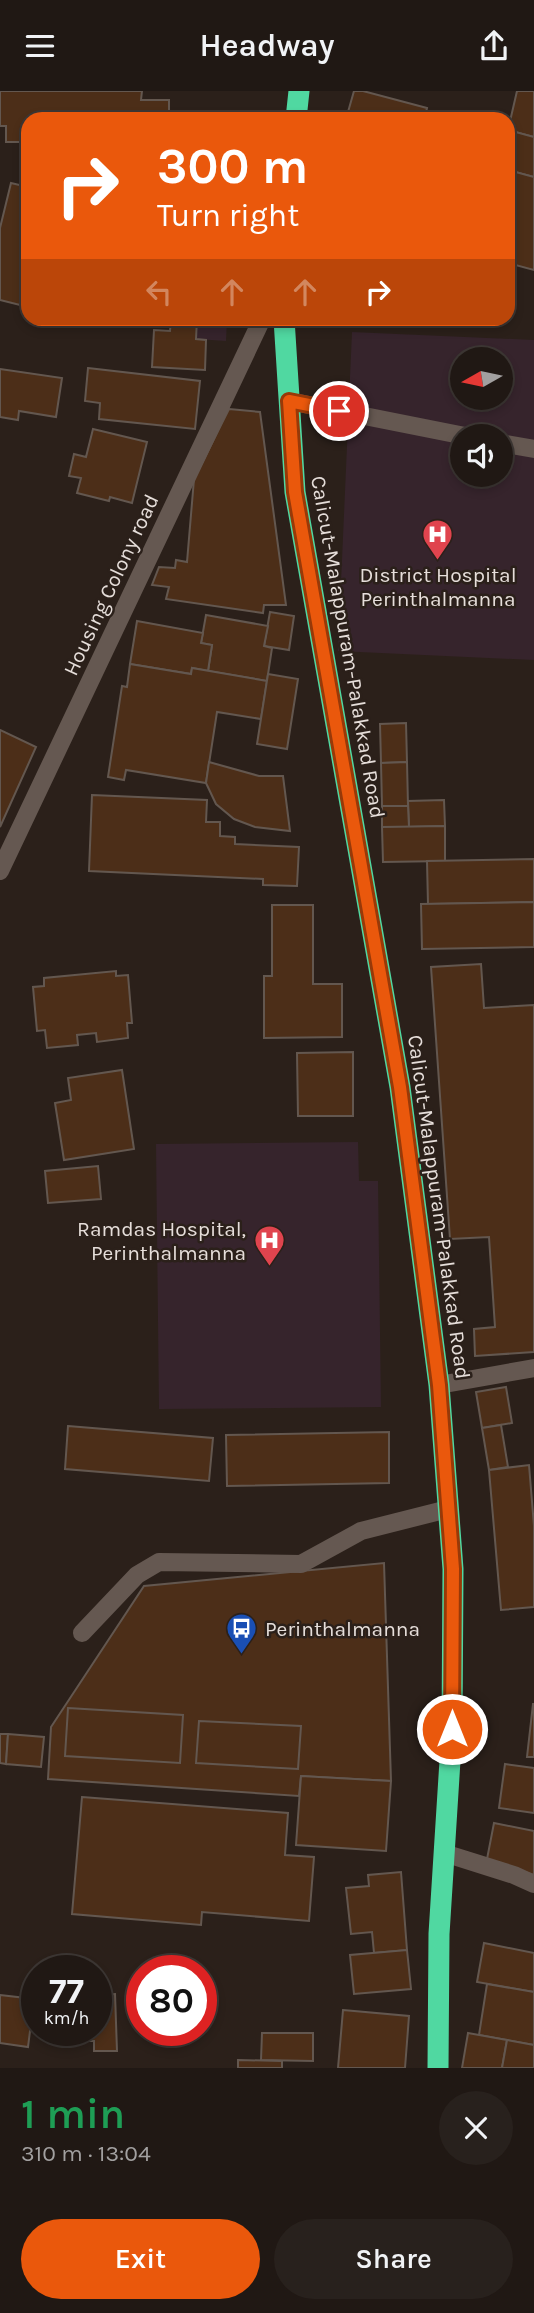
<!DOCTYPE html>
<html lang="en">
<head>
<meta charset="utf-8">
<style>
	:root { --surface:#201814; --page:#28211d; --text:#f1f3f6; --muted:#a2a0a0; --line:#3d3734; --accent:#ea580c }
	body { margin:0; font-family:Karla,sans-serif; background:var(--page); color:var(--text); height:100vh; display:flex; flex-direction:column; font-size:26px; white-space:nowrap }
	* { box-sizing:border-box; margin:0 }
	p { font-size:23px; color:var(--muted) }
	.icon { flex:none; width:38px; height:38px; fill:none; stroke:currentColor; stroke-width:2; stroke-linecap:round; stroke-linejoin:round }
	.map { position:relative; height:1977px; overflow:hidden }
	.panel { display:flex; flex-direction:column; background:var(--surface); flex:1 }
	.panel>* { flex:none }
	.top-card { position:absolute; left:21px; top:21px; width:494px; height:214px; border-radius:21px; box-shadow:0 4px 10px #0003,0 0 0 2px var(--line); background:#ea580c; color:#fff; overflow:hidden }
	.needle { width:46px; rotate:261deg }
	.buttons { position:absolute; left:450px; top:256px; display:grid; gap:14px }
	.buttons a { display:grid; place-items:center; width:63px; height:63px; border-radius:50%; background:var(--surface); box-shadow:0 4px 10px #0003,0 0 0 2px var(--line); font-size:35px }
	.speed { position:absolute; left:21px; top:1864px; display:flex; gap:14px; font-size:35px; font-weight:700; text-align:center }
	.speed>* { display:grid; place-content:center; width:91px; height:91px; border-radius:50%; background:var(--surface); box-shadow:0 4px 10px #0003,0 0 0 2px var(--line); line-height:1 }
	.speed small { font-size:18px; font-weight:400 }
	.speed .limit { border:10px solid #d22; background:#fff; color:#111 }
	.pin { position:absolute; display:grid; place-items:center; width:60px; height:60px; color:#fff; margin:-30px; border:4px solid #fff; border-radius:50%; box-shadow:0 2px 7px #0007 }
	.me { position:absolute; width:77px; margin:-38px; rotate:0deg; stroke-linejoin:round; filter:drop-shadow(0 0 5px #0008) }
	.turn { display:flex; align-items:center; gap:24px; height:147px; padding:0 21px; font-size:32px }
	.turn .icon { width:91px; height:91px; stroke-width:2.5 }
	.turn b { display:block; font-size:49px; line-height:60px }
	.lanes { display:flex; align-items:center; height:66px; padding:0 21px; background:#0003; justify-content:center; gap:35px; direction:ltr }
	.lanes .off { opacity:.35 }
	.round { display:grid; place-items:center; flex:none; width:74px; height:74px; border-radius:37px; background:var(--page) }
	.summary { display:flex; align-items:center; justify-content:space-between; height:119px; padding:0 21px }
	h1 { font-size:42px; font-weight:600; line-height:52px; color:#1e9e55 }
	.button { display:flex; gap:14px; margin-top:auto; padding:14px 21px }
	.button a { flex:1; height:80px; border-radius:42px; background:var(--accent); color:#fff; font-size:28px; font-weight:600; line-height:80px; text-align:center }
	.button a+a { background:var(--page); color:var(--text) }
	header { display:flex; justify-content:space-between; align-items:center; height:91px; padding:0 21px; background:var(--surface); font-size:32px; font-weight:600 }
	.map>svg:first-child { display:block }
	.medical { fill:#36242c; fill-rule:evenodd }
	.building { fill:#4c2e18; stroke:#63574f; stroke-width:2 }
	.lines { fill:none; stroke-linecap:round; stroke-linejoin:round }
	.lane { stroke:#655851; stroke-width:18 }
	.street { stroke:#655851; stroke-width:18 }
	.highway { stroke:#50d8a1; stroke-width:21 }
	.route-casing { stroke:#983908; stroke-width:18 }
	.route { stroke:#ea580c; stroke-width:12 }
	.labels { text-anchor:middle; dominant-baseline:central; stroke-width:5; stroke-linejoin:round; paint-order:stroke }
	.poi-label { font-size:21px; fill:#e6deda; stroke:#2b201a }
	.street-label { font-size:21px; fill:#e6deda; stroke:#2b201a }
</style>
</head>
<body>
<header><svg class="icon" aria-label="menu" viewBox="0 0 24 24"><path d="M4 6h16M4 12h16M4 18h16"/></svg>Headway<svg class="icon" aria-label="share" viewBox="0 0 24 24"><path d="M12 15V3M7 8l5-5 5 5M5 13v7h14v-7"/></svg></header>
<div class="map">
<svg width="534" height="1977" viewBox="0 0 534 1977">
	<rect width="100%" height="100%" fill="#2b201a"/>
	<g class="medical">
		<polygon points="197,228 227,228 226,250 196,248"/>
		<path d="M352,241L534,249V569L338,560ZM462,268H500V306H462ZM462,345H500V383H462Z"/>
		<polygon points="358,1051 359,1090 378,1090 381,1316 159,1318 156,1053"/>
	</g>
	<g class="building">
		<polygon points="0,0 142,0 141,9 169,9 169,28 28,28 28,63 22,63 22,51 6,51 6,35 0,35"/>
		<polygon points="354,0 363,0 427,17 425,26 433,28 346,28"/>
		<polygon points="517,0 534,0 534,46 508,39"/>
		<polygon points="508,39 534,46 534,86 508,79"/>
		<polygon points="508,79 534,86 534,179 508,172"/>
		<polygon points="11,92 28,96 28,216 0,209 0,137"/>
		<polygon points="171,228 197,228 196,248 206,249 205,279 152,276 154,239 170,240"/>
		<polygon points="88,277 200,290 195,338 99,328 100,312 85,310"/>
		<polygon points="0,278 62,287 56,326 19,320 18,329 0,326"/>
		<polygon points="229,318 260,321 286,514 264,514 263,522 166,508 169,496 152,494 159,476 175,477 176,469 187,471 194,388"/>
		<polygon points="93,338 147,351 132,412 110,406 109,410 77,402 81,387 69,385 74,363 86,366"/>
		<polygon points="270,521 294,525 289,559 264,555"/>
		<polygon points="206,524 268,535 264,555 272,557 267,590 208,580 212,554 201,552"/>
		<polygon points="137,530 203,542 201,552 212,554 208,580 192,577 191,583 130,573"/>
		<polygon points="130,573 191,583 192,577 267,590 261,628 217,621 206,692 126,679 124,689 108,686 122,595 127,596"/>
		<polygon points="268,583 298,588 287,658 257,653"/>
		<polygon points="406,632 407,671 381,672 380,633"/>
		<polygon points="0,639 36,656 0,736"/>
		<polygon points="209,671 259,685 283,685 290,740 255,736 234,728 216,713 206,692"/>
		<polygon points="407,671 408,715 382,715 381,672"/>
		<polygon points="92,704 207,709 206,731 220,731 220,745 235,746 235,753 299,756 297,795 263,794 263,788 89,780"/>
		<polygon points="444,709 445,735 409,736 408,710"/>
		<polygon points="382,715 408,715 409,736 382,736"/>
		<polygon points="445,735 445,770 383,771 382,736"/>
		<polygon points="534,768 534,811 428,813 427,770"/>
		<polygon points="534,811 534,856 422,858 421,813"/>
		<polygon points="272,814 313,814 313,893 342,893 342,946 264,947 264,885 272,885"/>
		<polygon points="481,873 484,917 534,914 534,1261 475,1265 474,1238 495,1236 489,1146 450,1148 431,876"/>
		<polygon points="116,880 116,885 128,884 132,932 127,932 128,947 97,951 96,942 77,944 78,954 47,957 45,939 37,940 33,896 44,895 44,887"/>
		<polygon points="353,961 353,1025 298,1025 297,962"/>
		<polygon points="122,979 134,1058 64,1069 55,1012 71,1009 68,987"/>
		<polygon points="98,1075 101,1108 48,1112 45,1080"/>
		<polygon points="506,1296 512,1332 482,1337 476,1301"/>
		<polygon points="501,1334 508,1376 489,1379 482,1337"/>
		<polygon points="68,1335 213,1347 209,1390 65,1378"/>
		<polygon points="389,1341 389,1392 227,1395 226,1344"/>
		<polygon points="529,1374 534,1435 534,1516 501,1519 489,1379"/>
		<polygon points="384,1472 391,1690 301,1685 299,1705 48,1688 51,1636 144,1495"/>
		<polygon points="533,1613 534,1613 534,1666 527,1666"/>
		<polygon points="68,1617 183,1624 180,1672 65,1665"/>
		<polygon points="199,1630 301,1635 298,1678 196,1672"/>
		<polygon points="0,1643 8,1643 6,1673 0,1672"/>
		<polygon points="8,1643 44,1646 41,1676 6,1673"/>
		<polygon points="505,1673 534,1677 534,1722 499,1717"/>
		<polygon points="301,1685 391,1690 386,1760 296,1754"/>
		<polygon points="82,1706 288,1722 285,1764 314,1766 309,1830 202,1821 201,1834 72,1823"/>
		<polygon points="494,1732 534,1740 534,1784 487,1768"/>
		<polygon points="401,1781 407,1859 374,1862 372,1841 351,1843 346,1797 369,1795 368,1784"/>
		<polygon points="484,1852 534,1862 534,1901 477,1891"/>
		<polygon points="407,1859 411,1898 354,1903 350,1864"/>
		<polygon points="487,1893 534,1901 534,1954 479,1944"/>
		<polygon points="115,1903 117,1960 94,1960 94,1950 73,1950 73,1939 96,1939 96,1904"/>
		<polygon points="0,1904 34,1908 28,1956 0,1952"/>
		<polygon points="343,1919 409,1925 405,1977 338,1977"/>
		<polygon points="262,1942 313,1942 313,1970 261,1969"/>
		<polygon points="468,1942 507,1949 502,1977 462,1977"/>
		<polygon points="507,1949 534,1954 534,1977 502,1977"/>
		<polygon points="238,1969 282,1970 282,1977 238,1977"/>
	</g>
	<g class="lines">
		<polyline class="lane" points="82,1542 137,1484 159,1471 301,1473 361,1440 448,1418"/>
		<g class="street">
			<polyline points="289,310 465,345"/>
			<polyline points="500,352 534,358"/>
			<polyline points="0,780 262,228"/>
			<polyline points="439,1294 534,1277"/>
			<polyline points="444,1762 514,1784 534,1793"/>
		</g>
		<g class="highway">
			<polyline points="296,28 299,0"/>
			<polyline points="284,228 295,401 400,996 439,1294 453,1478 452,1638 439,1843 438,1977"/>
		</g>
	</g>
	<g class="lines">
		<defs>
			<polyline id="route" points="339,320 289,310 295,401 400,996 439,1294 453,1478 452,1638"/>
		</defs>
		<use href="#route" class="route-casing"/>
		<use href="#route" class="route"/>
	</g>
	<defs>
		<symbol id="hospital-pin" viewBox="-11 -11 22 30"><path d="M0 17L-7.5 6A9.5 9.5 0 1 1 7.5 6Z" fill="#e0444e" stroke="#2b201a"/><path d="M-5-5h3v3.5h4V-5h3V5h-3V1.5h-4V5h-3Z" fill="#fff"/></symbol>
		<symbol id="bus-pin" viewBox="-11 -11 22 30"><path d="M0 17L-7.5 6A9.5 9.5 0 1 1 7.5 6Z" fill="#1a4fb4" stroke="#2b201a"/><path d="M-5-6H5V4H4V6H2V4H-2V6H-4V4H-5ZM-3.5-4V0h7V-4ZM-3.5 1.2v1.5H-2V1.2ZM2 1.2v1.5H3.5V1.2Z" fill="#fff"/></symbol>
	</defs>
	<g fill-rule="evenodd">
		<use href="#hospital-pin" x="420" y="426" width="35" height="47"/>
		<use href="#hospital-pin" x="252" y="1132" width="35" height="47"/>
		<use href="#bus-pin" x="224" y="1520" width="35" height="47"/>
	</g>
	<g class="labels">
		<g class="poi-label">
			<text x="438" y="484">District Hospital<tspan x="438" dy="24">Perinthalmanna</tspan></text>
			<text x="246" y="1138" text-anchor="end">Ramdas Hospital,<tspan x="246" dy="24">Perinthalmanna</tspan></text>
			<text x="265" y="1538" text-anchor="start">Perinthalmanna</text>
		</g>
		<g class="street-label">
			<text transform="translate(111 494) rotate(-65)">Housing Colony road</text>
			<text transform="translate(348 556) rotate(80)">Calicut-Malappuram-Palakkad Road</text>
			<text transform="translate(439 1116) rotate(82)">Calicut-Malappuram-Palakkad Road</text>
		</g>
	</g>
</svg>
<div class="buttons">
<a><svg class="needle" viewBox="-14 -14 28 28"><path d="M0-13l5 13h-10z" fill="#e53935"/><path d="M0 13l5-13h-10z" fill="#a2a0a0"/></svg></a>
<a><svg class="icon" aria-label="sound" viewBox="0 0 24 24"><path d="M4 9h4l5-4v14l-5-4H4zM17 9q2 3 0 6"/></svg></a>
</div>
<div class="speed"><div>77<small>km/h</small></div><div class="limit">80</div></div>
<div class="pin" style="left:339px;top:320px;background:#d93025"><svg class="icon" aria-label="arrive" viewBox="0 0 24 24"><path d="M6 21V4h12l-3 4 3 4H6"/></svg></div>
<svg class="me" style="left:452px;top:1638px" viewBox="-20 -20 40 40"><circle r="17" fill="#ea580c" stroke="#fff" stroke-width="3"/><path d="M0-11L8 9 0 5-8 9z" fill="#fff"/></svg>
<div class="top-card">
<div class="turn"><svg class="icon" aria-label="right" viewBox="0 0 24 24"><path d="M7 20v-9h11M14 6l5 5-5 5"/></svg><div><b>300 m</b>Turn right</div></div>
<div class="lanes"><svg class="icon off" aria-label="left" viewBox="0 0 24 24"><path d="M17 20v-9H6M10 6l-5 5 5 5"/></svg><svg class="icon off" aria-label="ahead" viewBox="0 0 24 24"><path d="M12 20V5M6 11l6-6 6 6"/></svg><svg class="icon off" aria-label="ahead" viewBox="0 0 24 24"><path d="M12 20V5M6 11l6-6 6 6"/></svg><svg class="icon" aria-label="right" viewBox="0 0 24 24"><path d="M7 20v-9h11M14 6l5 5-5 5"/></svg></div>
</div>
</div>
<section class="panel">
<div class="summary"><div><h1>1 min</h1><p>310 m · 13:04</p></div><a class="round"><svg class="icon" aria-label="close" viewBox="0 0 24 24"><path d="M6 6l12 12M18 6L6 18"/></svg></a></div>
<div class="button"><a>Exit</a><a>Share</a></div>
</section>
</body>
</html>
